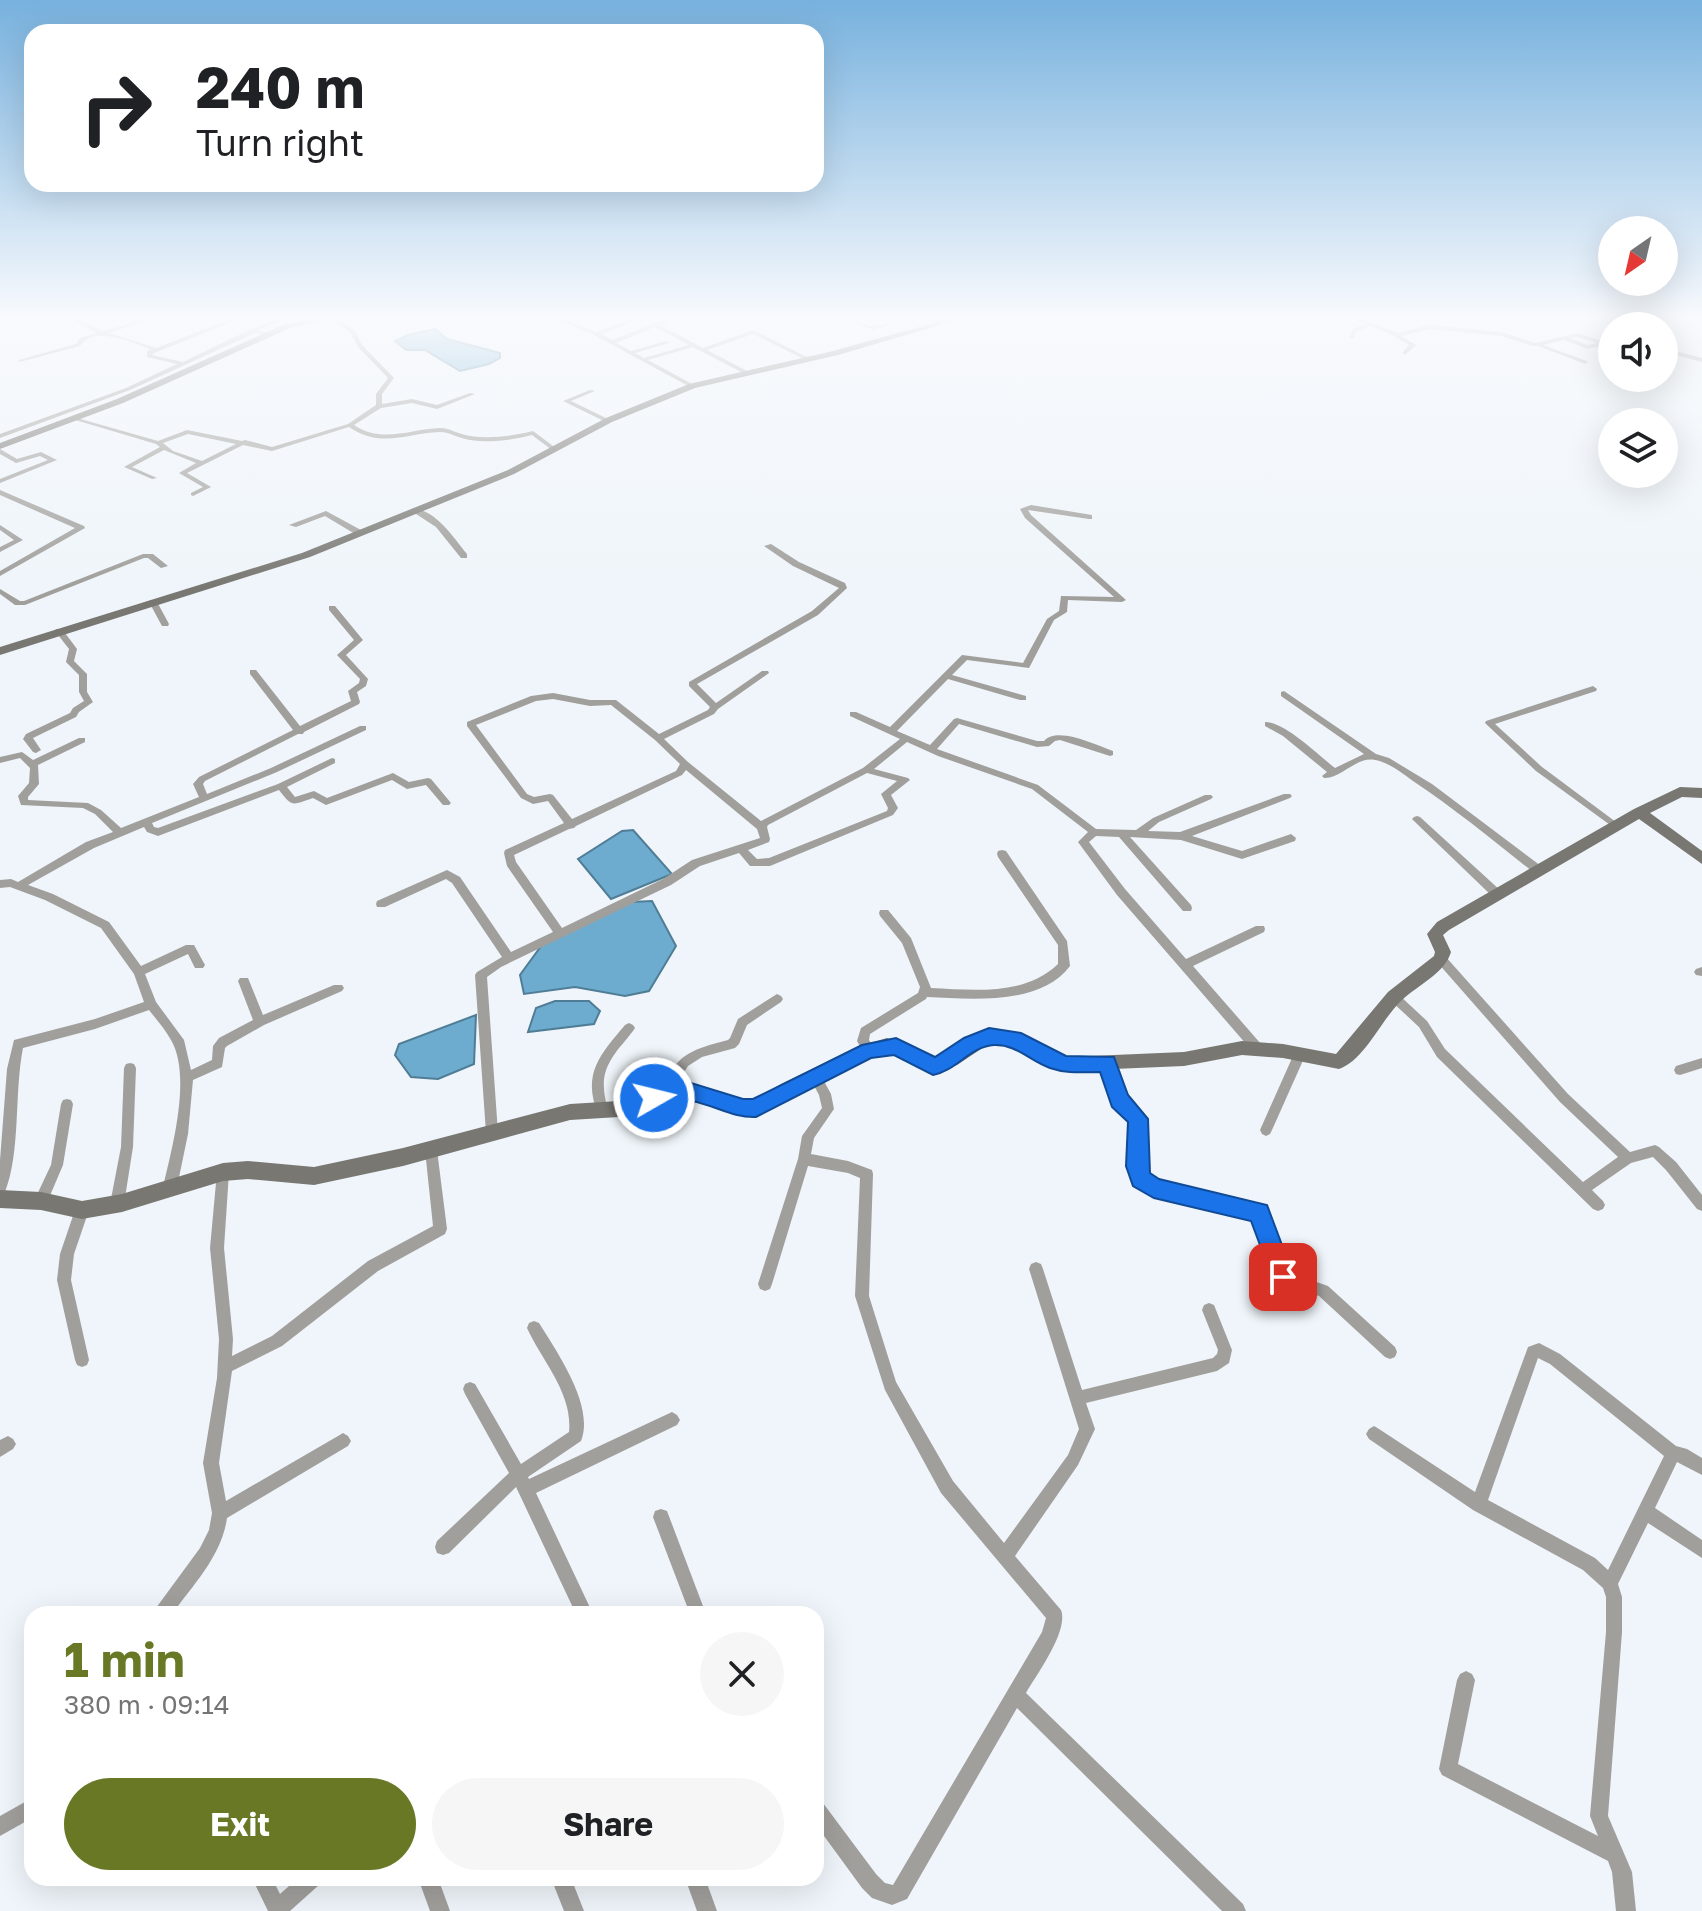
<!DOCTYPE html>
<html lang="en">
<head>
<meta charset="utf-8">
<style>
	:root { --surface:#fff; --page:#f6f6f6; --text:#202124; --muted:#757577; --accent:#687825 }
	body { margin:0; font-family:"Golos Text",sans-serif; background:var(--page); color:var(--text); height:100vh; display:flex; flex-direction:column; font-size:30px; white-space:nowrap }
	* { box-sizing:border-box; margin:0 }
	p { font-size:26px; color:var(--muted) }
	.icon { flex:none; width:44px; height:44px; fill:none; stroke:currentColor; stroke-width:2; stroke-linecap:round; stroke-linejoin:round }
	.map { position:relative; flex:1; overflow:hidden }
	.details { position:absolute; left:24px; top:1606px; width:800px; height:280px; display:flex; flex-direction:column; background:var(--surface); border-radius:24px; box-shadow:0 8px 32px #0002 }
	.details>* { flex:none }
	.top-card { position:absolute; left:24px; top:24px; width:800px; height:168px; border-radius:24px; box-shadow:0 8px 32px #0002; background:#fff; color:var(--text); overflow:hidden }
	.needle { width:52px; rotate:214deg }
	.fabs { position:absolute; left:1598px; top:216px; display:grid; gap:16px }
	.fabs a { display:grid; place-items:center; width:80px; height:80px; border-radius:50%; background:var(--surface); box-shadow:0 8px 32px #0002; font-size:40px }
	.pin { position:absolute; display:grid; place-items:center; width:68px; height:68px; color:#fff; margin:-34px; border-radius:16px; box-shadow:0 4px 12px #0006 }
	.me { position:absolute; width:88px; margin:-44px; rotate:82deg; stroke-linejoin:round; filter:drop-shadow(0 0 6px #0008) }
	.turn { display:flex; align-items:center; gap:28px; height:168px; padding:0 40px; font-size:36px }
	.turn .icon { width:104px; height:104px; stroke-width:2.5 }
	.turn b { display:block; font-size:56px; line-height:68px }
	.round { display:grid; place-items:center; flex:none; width:84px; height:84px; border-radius:42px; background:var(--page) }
	.head { display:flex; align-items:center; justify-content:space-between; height:136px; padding:0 40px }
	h1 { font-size:48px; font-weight:700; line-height:60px; color:var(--accent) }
	.cta { display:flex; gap:16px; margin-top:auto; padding:16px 40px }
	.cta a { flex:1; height:92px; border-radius:48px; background:var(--accent); color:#fff; font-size:32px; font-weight:700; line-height:92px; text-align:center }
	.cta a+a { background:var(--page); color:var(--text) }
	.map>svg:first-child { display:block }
	.water { fill:#6daccf; stroke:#507d96; stroke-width:2 }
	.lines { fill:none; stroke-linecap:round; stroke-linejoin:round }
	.street { fill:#a09f9c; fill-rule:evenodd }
	.secondary { fill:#787772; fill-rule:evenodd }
	.route { fill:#1a73e8; stroke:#114b97; stroke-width:2 }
</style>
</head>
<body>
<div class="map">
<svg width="1702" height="1911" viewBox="0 0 1702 1911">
	<rect width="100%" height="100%" fill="#eff5fa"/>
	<g class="water">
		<polygon points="435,329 447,339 500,353 500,358 489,364 460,371 425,350 406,350 395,341 408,335"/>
		<polygon points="633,830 672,874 611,899 578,859 622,831"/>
		<polygon points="652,901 676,946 649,991 625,996 575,987 524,994 520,975 544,942 631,902"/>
		<polygon points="555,1001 589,1001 600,1011 594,1024 528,1032 536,1008"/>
		<polygon points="476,1015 474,1064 438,1079 411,1077 395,1055 399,1044"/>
	</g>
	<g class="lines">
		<g class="street">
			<polygon points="16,319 26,319 13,322 13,320"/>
			<path d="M71,319H78L103,331L144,319H153L109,333L156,348L231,319H239L154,353L152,355L183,362L251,329L277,319H285L258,330L269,334V336L255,333L130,390L0,438V434L126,388L177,364L147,357V352L150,349C131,342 94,325 80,346L19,362V360L76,344L80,338L97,333Z"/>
			<path d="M331,319H338L355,331L362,345L394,378L382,394V404L412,399L437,405L470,393L475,394L437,409L412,403L381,408L354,425C382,444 410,429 440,428C450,428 460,435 470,436C492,439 512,436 533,431L557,449L552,450L532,435C511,440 491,443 470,440C460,439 450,432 440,432C407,433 381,449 349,427L272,451L243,445L187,473L211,487L193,496L191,495V493L203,487L179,473L196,463L164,450L132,467L157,478L152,479L124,467L160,447L156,444L72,419L77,418L158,441L187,430L242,441L245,440L272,447L348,424L376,405V394L388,378L358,347L351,333ZM188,434L236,444L202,461L173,451L163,443Z"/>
			<path d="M556,319H564L596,332L632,319H641L601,334L612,340L666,319H674L660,325L703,348L753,330L811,359L806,360L753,334L707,350L747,371L748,372L745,374L693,347L648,360L694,385L695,386L692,388L594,335ZM655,327L689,345L644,358L635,353L669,343L666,341L631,351L616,343Z"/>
			<path d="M845,319C855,319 863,325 872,326C883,327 894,319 906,319L873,330Z"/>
			<polygon points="926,319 934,319 943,324 938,325"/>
			<path d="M1354,319H1362L1398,333L1430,325L1502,332L1535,343L1578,333L1612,345V349L1603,346L1587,349L1564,340L1543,345L1587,361L1588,362L1585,364L1538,346H1533L1501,336L1430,329L1401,336L1416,345L1405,355L1402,353L1409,345L1392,335L1371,326L1357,331L1353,338H1349L1353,329L1366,324ZM1578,337L1597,343L1587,345L1570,338Z"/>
			<polygon points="1664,348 1702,358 1702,362 1664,352"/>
			<polygon points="590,390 595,391 571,401 610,420 610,422 606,422 563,401"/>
			<polygon points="0,449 17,459 41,452 57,460 0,483 0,479 48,460 40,456 16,463 0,454"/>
			<polygon points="0,490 84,526 85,528 0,576 0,571 75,528 0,495"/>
			<path d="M1031,505L1092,515V519H1089L1028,510L1031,515L1126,600L1122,602L1068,600L1067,612L1054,620L1029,668L967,660L952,675L1026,696V700H1020L948,679L897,731L930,745L954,719L957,718L1037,741H1044C1058,726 1095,745 1113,751V755L1110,756L1060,740L1055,741L1049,746L1037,747L959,724L937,749L1038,785L1096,829L1136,830L1153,818L1205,795H1211L1213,797L1211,799L1159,822L1148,831L1180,832L1284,794H1290L1292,796L1290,798L1192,836L1242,851L1291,834L1296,838L1295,841L1242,859L1181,840L1130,837L1191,905L1192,908L1191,911H1183L1119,837L1096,836L1089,842L1125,889L1186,959L1256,926H1264L1265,929L1264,932L1193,966L1261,1044L1263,1048L1261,1052L1257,1053L1253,1052L1117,895L1078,842L1088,832L1032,789L938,756L907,742L874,769L908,778L910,780L891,795L898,808L893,815L770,866H750L739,853L700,866L671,885L501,967L487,977L498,1133L496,1137L492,1139L488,1137L486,1133L475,975L477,972L502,957L452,883L446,879L385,907H377L376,904L377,901L447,870L460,877L511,952L553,932L507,866L504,853L505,850L564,823L548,801L533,804L521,798L467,726V722L531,696L553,693L590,700H616L659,734L708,710L710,707L689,686V682L812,611L839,588L793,566L764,546L771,544L799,562L845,583L847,588L818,615L697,684L716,703L762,671H768L769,673L718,709L714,714L664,739L688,762L761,821L863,768L900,739L850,716V712H856L890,727L962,655L1023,663L1047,619L1059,611L1061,596L1114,597L1025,518L1020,509ZM553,699L590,706L611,705L655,740L680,764L676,771L572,819L553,795L550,794L534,797L527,794L476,725L536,701ZM686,770L757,829L760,838L692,860L663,879L562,928L516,862L514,855L569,829L574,828L576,826L682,775ZM867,773L897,781L881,794L888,808L887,811L769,858L757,859L748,850L769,842L770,839L767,827L768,825Z"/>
			<path d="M413,508C437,511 453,537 467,554V558H461L436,527L413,512Z"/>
			<polygon points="326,511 361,530 362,532 355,534 325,516 296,527 289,525"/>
			<polygon points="0,525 23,540 0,552 0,547 14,540 0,530"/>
			<polygon points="143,554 153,554 168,566 161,568 148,558 144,558 25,605 15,605 0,594 0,589 20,601 24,601"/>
			<polygon points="150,600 156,600 169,624 168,626 162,626 149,602"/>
			<path d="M329,606H335L363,640L346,655L368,679L366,686L357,692L360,702L359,704L304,732L303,734H298L205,781L203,784L207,794L271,768L360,726H366V730L277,772L152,823L154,827L158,828L278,784L332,758L335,759V763L287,787L295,797L314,791L327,798L393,773L409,782L428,778L431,779L451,803L449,805H443L426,785L407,789L392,780L326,805L313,798C292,805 293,808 279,790L158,836L147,832L144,827L94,848L28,885L53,894L109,922L141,966L186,945H194L205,965L203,968H195L188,954L145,974L156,1002L184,1040L191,1070L212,1060L213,1046L219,1038L253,1020L238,981L240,978H248L263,1015L334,985H342L344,988L342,991L264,1025L227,1046L225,1048L222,1067L193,1080L188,1134L177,1187L175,1191L170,1193L165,1191L163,1187C172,1148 192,1076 171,1040C165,1029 156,1019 149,1010L95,1029L23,1048C14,1093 21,1151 5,1192L0,1194V1160L7,1069L14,1040L95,1019L144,1002L134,974L101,928L45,900L10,887L0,888V880L11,879L18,882L86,842L113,832L95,814L83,808L21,805L18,796L29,783L30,768L20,758L0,763V757L22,752L33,760L79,738H85V742L38,765L39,784L28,797V800L88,803L101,810L121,828L199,797L193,784L199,777L293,730L250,674V670H256L300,726L351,701L348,691L359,683L360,679L337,655L354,640L329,610Z"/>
			<polygon points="56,629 62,629 77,649 74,661 87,674 87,692 93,702 79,712 76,717 33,738 41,750 36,753 33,752 23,739 26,734 70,713 73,708 84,701 79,692 79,675 66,662 69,649 55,631"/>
			<polygon points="1593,686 1597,689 1596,691 1495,724 1542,767 1620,825 1622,827 1617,830 1536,771 1485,723 1486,721"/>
			<path d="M1284,691L1376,754L1389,758L1432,784L1541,866L1542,869L1541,872H1533C1494,841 1455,809 1413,781C1402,773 1388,762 1375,760C1356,756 1341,779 1324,778L1322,776L1327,772L1283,736L1265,726V722C1285,722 1318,755 1335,768L1364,754L1281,696V692Z"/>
			<polygon points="1417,816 1420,817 1501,891 1502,894 1501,897 1493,897 1414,821 1412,819 1414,817"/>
			<path d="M1002,850L1006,851L1067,941L1070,966C1040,1006 971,999 927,997L926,999L870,1034L869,1040L875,1050L873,1054C864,1057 861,1048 857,1041L861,1028L918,993L920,987L902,943L880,916L879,913L880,910H888L911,938L931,988C974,990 1025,996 1058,964V945L998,857L997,854L998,851Z"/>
			<polygon points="1441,955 1445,956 1568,1094 1630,1152 1655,1145 1659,1147 1676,1162 1702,1195 1702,1211 1697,1209 1666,1170 1653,1157 1631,1163 1592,1190 1603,1201 1605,1205 1603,1209 1598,1211 1593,1209 1437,1057 1419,1027 1390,1000 1388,997 1390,994 1398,994 1427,1021 1445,1049 1583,1182 1618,1157 1560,1102 1437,962 1435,959 1437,956"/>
			<polygon points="1702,967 1702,976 1696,975 1694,972 1696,969"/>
			<path d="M777,994L781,996L783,999L781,1002L747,1025L739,1044L735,1048L702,1057L688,1066L680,1079L675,1096L671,1097L667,1096C665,1089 666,1084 669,1077C679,1051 703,1047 728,1040L730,1038L738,1019Z"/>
			<path d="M629,1023L633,1025L635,1028L633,1031C619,1049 602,1064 604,1088C604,1097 608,1105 606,1114L602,1115L598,1114C582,1073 600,1055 625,1025Z"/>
			<polygon points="1299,1051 1303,1052 1305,1056 1272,1130 1270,1134 1266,1136 1262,1134 1260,1130 1293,1056 1295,1052"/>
			<path d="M1107,1058L1111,1059L1113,1063C1117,1074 1119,1090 1126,1099C1133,1108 1143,1112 1145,1124C1149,1145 1136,1169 1157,1183L1264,1208L1288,1272L1328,1286L1395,1347L1397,1352L1395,1357L1390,1359L1385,1357L1319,1296L1278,1282L1254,1217L1154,1194C1120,1178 1137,1150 1132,1121L1115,1104L1101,1063L1103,1059Z"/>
			<polygon points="1702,1058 1702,1068 1680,1075 1676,1074 1674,1070 1676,1066"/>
			<polygon points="130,1063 134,1064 136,1068 133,1147 124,1204 122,1208 117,1210 112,1208 110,1204 121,1147 124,1068 126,1064"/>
			<path d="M815,1071L819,1072L831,1094L834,1109L814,1138L811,1154L848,1161L872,1170L873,1174L869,1296L896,1382L953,1481L1004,1543L1068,1455L1079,1429L1029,1269L1031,1264L1036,1262L1041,1264L1043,1269L1082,1390L1213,1358L1217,1354L1218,1350L1202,1310L1204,1305L1209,1303L1214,1305L1232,1350L1229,1363L1217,1371L1086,1403L1095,1429L1078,1465L1015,1556L1061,1610C1069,1631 1037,1674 1026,1693L1243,1904L1246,1911H1222L1017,1708L907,1899L892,1905L872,1898L862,1888L816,1825V1801L823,1803L876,1874L885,1883L893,1885L1042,1632L1046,1618L941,1493L885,1390L855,1296L860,1178L848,1173L808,1166L772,1284L770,1289L765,1291L760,1289L758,1284L798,1159L802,1136L822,1108L819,1095L809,1076L811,1072Z"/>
			<polygon points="67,1099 71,1100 73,1104 63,1165 46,1205 41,1207 36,1205 34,1201 51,1165 61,1104 63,1100"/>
			<path d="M431,1144L435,1146L437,1150L447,1229L445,1234L378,1271L282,1346L232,1371L219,1463L226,1501L338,1436L343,1433L348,1436L351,1441L348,1446L227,1518C222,1555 194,1584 172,1614H154L156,1608L200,1548L209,1530L212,1513L203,1463L217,1378L219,1339L210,1248L217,1172L218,1168L223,1166L228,1168L229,1172L224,1248L233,1339L232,1356L272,1336L368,1261L433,1226L425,1150L427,1146Z"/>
			<polygon points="82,1204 87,1206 89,1210 74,1254 71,1280 89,1360 87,1365 82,1367 77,1365 75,1360 57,1280 60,1254 75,1210 77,1206"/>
			<path d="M534,1321L539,1323C557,1352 595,1406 581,1441L528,1477L529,1479L672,1412L677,1415L680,1420L677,1425L536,1493L593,1614H576L516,1487L449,1553L443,1555L437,1553L435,1547L437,1541L509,1473L465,1394L463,1389L465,1384L470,1382L475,1384L521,1464L569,1432C573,1393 542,1361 527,1328L529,1323Z"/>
			<path d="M1539,1343L1560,1354L1676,1446L1687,1449L1702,1458V1475L1677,1462L1655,1508L1702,1540V1558L1648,1523L1618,1584L1622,1597V1632L1608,1816L1632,1872L1636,1911H1616L1612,1872L1608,1861L1442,1775L1439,1769L1457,1680L1460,1674L1466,1671L1472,1674L1475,1680L1458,1764L1598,1836L1590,1816L1606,1632V1597L1603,1588L1583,1570L1473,1510L1369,1439L1366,1434L1369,1429L1374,1426L1379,1429L1475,1492L1528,1347ZM1538,1358L1550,1364L1664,1456L1608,1570L1595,1558L1488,1500Z"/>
			<polygon points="8,1436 13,1439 16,1444 13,1449 0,1457 0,1440"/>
			<polygon points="661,1509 667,1511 706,1614 690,1614 653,1517 655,1511"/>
			<polygon points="32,1798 32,1818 0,1836 0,1816"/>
			<polygon points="252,1878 272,1878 280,1894 298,1878 322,1878 319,1885 290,1911 268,1911"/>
			<polygon points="418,1878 438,1878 450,1911 430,1911"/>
			<polygon points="551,1878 571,1878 584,1911 564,1911"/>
			<polygon points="685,1878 705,1878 717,1911 697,1911"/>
		</g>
		<g class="secondary">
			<polygon points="311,319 327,319 290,328 123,403 0,449 0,443 117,399 285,324"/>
			<polygon points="948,319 961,319 838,355 695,388 612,422 514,474 310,557 0,655 0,647 302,553 508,470 606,418 689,384 833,351"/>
			<path d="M1680,787L1702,788V798L1682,797L1650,813L1702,851V864L1639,819L1449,930L1443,935L1451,952C1445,973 1418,985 1402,1000C1382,1018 1365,1060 1339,1069L1283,1058L1242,1055L1184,1066L1066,1071L1003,1043H990L957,1065L933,1073L902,1057L887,1052L873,1056L795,1093L756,1116H743L691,1100H671L619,1117L570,1120L403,1166L314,1185L248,1179L223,1181L122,1212L82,1219L41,1210L0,1208V1190L41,1192L82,1201L122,1194L223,1163L248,1161L314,1167L403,1148L570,1104L619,1101L671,1084H691L743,1100H754L783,1083L863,1045L887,1038L913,1046L934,1058L945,1055L970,1036L989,1029L1010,1031L1067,1057L1184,1052L1242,1041L1283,1044L1336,1054L1388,992L1434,956L1435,952L1427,934L1437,922L1634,809Z"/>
		</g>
	</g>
	<linearGradient id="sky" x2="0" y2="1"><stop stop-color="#77b1de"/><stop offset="0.54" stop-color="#f8fafd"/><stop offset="1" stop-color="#f8fafd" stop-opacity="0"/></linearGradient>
	<rect width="1702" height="587" fill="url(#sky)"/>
	<path class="route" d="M989,1028L1021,1033L1066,1056L1114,1057L1128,1095L1148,1119L1150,1173L1159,1179L1267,1205L1294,1277L1291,1285L1283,1289L1275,1285L1251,1221L1154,1198L1133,1186L1126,1166L1128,1122L1112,1107L1100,1072C1083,1072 1067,1074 1050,1068C1030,1061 1016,1044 994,1045C971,1046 956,1071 933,1075L894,1055L871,1058L756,1117C733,1118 714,1105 692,1101C677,1099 661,1109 647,1104L644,1098L647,1092L671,1084L691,1083L743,1099H753L862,1045L896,1038L935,1057L964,1038Z"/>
</svg>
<div class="fabs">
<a><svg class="needle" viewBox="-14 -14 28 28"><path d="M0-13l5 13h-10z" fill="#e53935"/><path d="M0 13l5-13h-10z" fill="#757577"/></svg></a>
<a><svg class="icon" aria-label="sound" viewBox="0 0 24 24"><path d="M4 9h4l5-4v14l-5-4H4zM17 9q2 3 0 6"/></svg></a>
<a><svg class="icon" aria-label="layers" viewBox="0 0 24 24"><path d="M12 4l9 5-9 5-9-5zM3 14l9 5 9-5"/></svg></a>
</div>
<div class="pin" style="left:1283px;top:1277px;background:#d93025"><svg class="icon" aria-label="arrive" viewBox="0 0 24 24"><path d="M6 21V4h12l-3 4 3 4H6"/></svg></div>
<svg class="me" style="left:654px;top:1098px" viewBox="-20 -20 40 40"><circle r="17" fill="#1a73e8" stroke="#fff" stroke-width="3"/><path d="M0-11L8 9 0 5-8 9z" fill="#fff"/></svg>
<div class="top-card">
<div class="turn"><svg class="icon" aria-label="right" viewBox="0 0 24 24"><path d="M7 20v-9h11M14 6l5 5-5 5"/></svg><div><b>240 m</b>Turn right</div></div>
</div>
<section class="details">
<div class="head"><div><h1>1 min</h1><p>380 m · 09:14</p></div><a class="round"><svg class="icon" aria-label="close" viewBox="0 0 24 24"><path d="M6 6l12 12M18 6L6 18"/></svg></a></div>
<div class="cta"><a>Exit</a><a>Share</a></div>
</section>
</div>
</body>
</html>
